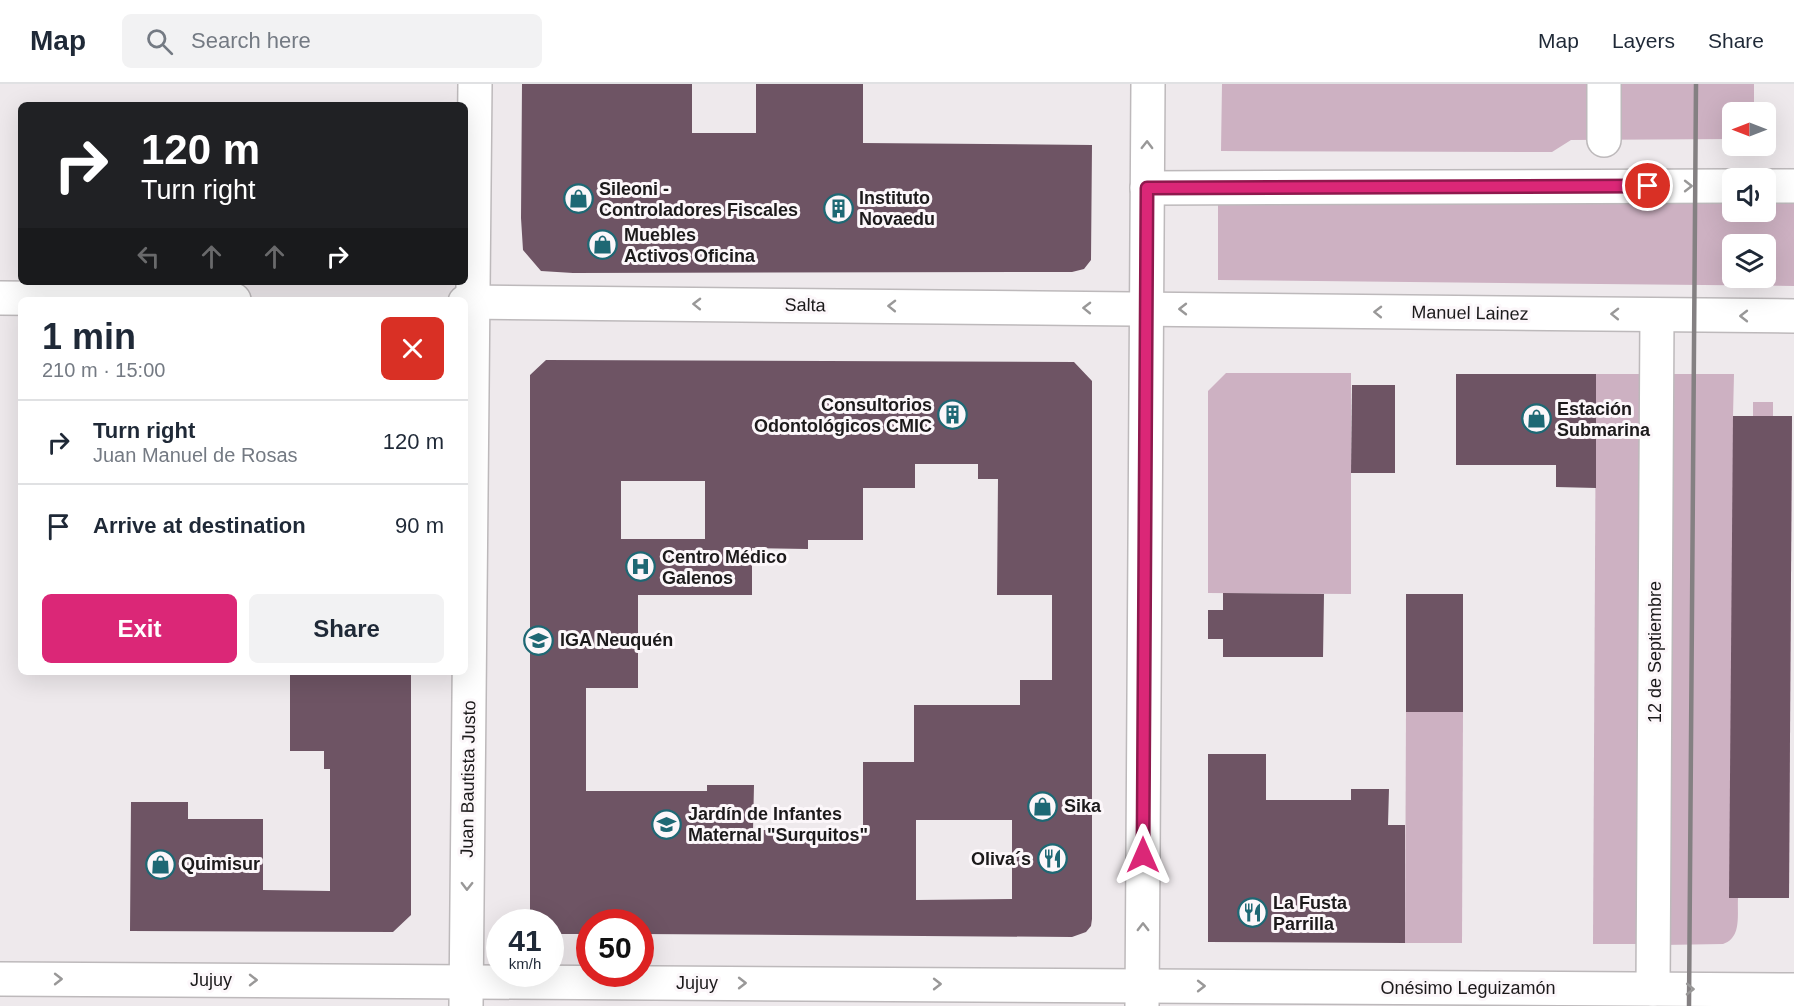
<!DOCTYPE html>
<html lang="en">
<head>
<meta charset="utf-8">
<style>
	:root { --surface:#fff; --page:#f2f2f3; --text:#1f2937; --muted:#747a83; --line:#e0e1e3; --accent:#db2777 }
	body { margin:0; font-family:Arial,sans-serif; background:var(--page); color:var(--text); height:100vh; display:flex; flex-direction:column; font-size:22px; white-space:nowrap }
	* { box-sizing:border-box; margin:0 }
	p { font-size:20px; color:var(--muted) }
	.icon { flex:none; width:33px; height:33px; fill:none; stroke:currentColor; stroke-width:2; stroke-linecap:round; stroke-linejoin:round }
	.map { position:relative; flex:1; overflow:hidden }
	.sheet { position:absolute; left:18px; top:213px; width:450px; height:378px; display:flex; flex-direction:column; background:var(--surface); border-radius:9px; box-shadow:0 6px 24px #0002 }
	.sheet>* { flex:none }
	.top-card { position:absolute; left:18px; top:18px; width:450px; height:183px; border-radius:9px; box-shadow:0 6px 24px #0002; background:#202124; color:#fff; overflow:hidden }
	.needle { width:39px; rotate:270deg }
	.fabs { position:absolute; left:1722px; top:18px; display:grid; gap:12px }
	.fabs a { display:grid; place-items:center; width:54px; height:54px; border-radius:9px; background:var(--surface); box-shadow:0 6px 24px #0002; font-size:30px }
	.speed { position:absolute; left:486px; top:825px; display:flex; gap:12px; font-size:30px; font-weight:700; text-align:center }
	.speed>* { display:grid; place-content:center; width:78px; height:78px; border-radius:50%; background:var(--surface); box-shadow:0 6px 24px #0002; line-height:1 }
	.speed small { font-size:15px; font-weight:400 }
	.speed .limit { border:9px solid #d22; background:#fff; color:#111 }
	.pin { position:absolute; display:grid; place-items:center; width:51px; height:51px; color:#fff; margin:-26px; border:3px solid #fff; border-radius:50%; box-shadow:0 2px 6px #0007 }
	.me { position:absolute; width:66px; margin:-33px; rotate:0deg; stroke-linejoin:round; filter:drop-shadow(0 0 4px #0008) }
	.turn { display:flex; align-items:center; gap:21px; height:126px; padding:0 24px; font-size:27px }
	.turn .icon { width:78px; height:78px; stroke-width:2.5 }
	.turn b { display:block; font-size:42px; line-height:51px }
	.lanes { display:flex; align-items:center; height:57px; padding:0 24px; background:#0003; justify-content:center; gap:30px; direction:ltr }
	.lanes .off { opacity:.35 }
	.round { display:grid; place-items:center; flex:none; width:63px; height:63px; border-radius:9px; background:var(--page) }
	.summary { display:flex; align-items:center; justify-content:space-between; height:102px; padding:0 24px }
	h1 { font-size:36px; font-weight:600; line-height:45px }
	.primary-button { display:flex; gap:12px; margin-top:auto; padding:12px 24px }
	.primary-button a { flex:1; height:69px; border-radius:9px; background:var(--accent); color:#fff; font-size:24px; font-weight:600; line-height:69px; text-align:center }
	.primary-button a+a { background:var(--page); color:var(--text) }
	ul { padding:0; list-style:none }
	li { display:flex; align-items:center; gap:18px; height:84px; padding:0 24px; border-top:2px solid var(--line) }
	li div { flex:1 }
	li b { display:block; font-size:22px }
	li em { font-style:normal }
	header { display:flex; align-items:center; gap:36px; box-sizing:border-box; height:84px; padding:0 30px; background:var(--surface); border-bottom:2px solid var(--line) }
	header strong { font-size:28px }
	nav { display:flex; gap:33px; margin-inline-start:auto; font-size:21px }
	.search { width:420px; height:54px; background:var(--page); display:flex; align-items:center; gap:15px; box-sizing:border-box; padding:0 21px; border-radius:9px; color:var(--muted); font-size:22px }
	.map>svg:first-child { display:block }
	.green { fill:#cdb1c2; fill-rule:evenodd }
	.building { fill:#6e5464; fill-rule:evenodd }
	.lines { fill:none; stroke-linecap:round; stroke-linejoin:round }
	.minor-casing { stroke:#bdb9bb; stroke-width:36 }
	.major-casing { stroke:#bdb9bb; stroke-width:36 }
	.minor { stroke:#fff; stroke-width:33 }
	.major { stroke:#fff; stroke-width:33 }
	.rail { stroke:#848082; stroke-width:4.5 }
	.oneway { stroke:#999898 }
	.route-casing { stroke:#8e194d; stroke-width:15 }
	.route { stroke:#db2777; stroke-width:10 }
	.labels { text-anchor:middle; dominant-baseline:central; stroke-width:6; stroke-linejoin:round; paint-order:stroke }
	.poi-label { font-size:18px; font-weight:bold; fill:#1c1a1b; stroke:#fcf7fa; text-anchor:start }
	.street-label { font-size:18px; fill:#1c1a1b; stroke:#fcf7fa }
</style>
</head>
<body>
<header>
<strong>Map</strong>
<div class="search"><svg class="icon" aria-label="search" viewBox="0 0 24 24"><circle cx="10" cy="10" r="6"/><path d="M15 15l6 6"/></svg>Search here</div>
<nav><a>Map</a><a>Layers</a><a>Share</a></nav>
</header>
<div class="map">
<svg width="1794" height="922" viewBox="0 0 1794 922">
	<rect width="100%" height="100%" fill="#eee9ec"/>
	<g class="green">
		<polygon points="1222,0 1754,0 1754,28 1732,28 1732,55 1571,56 1552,68 1221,67"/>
		<path d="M1218,117L1732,119V128H1766V120H1794V202L1218,196ZM1732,160H1766V194H1732Z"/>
		<polygon points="1226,289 1351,289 1351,510 1208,509 1208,307"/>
		<polygon points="1596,290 1649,290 1645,860 1593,860"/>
		<path d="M1663,290H1734L1733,332H1753V318H1773V332H1792L1789,814H1738C1737,831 1742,854 1723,860L1662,861Z"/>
		<polygon points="1406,628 1463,628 1462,859 1405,859"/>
	</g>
	<g class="building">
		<polygon points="522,0 692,0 692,49 756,49 756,0 863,0 863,59 1092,61 1091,176 1084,185 1072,188 573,189 541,187 523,166 521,134"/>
		<path d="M546,276L1074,278L1092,297V835L1091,842L1086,848L1072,853L640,850V838H590V850H550V838H530V291ZM915,380H978V395H998L997,511H1052V596H1020V621H914V678H863V746H753L754,701H707V707H586V604H638V511H752V464L808,465V456H863V404H915ZM621,397H705V455H621ZM916,736H1012V815L916,816Z"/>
		<polygon points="1456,290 1596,290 1596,404 1556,403 1556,381 1456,381"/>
		<polygon points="1352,301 1395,301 1395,389 1351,389"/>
		<polygon points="1733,332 1792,332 1789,814 1729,814"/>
		<polygon points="1223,509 1324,510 1323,573 1223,573 1223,555 1208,555 1208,526 1223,526"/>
		<rect x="1406" y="510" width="57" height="118"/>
		<polygon points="312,588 411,588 411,831 393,848 130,847 131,718 188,718 188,735 263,735 263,806 330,807 330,685 324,685 324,667 290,667 290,590 312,590"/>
		<polygon points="1208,670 1266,670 1266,716 1351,716 1351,705 1389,705 1388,741 1405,741 1405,859 1208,858"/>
	</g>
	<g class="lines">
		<defs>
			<g id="minor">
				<polyline points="1604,56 1604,0"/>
				<polyline points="1766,102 1794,102"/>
				<polyline points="1147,104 1732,102"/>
				<polyline points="0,214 234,216"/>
				<polyline points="465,218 1794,232"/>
				<polyline points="0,895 1794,906"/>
				<polyline points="1653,905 1657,231"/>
				<polyline points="466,922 475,0"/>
			</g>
			<polyline id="major" points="1142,922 1148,0"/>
		</defs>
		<use href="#minor" class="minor-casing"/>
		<use href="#major" class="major-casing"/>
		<use href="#minor" class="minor"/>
		<use href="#major" class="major"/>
		<polyline class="rail" points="1689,922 1696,0"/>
	</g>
	<defs><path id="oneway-chevron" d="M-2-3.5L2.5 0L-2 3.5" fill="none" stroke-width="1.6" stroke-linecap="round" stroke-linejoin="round" transform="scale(1.5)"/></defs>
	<g class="oneway">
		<use href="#oneway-chevron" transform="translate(1147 61) rotate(-89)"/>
		<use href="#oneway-chevron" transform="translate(1688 102)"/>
		<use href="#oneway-chevron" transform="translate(697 220) rotate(-179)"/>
		<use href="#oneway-chevron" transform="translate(892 222) rotate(-179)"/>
		<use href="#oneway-chevron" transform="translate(1087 224) rotate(-179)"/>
		<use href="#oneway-chevron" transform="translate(1183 225) rotate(-180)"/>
		<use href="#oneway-chevron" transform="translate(1378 228) rotate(-179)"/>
		<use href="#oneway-chevron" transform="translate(1615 230) rotate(-179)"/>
		<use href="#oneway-chevron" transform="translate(1744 232) rotate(-180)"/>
		<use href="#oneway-chevron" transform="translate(467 802) rotate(91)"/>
		<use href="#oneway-chevron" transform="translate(1143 843) rotate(-90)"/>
		<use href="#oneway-chevron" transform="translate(58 895)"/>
		<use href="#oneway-chevron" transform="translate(253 896)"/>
		<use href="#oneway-chevron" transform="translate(742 899)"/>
		<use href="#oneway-chevron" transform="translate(937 900)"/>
		<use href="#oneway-chevron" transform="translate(1201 902)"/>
		<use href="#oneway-chevron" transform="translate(1690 905) rotate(1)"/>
	</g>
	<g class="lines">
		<defs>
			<polyline id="route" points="1143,771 1147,104 1648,102"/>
		</defs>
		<use href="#route" class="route-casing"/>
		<use href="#route" class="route"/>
	</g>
	<defs>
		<symbol id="shop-ring" viewBox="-11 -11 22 22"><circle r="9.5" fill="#fcf7fa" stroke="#1e6874" stroke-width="1.5"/><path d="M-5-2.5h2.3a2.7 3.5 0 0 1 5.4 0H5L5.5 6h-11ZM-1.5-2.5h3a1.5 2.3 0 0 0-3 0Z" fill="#1e6874"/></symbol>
		<symbol id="building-ring" viewBox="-11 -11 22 22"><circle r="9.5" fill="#fcf7fa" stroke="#1e6874" stroke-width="1.5"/><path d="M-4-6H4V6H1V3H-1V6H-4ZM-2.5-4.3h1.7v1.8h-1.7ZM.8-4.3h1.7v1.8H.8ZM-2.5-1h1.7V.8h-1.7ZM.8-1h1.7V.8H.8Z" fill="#1e6874"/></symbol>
		<symbol id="hospital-ring" viewBox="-11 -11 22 22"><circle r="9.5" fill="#fcf7fa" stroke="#1e6874" stroke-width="1.5"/><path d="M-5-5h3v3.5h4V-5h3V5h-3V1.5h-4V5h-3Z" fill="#1e6874"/></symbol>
		<symbol id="university-ring" viewBox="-11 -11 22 22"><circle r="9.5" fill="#fcf7fa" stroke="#1e6874" stroke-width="1.5"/><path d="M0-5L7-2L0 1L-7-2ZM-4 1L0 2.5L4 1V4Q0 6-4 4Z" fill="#1e6874"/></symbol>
		<symbol id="school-ring" viewBox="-11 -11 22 22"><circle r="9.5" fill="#fcf7fa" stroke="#1e6874" stroke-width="1.5"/><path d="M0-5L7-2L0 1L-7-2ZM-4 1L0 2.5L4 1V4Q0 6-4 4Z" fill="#1e6874"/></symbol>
		<symbol id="restaurant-ring" viewBox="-11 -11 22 22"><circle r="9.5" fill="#fcf7fa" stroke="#1e6874" stroke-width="1.5"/><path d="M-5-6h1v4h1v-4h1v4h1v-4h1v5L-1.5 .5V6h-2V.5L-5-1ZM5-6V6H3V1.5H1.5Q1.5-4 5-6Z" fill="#1e6874"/></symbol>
	</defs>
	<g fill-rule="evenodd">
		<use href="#shop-ring" x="562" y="98" width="33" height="33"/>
		<use href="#building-ring" x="822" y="108" width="33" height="33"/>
		<use href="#shop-ring" x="586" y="144" width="33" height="33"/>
		<use href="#building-ring" x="936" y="314" width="33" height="33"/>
		<use href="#shop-ring" x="1520" y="318" width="33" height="33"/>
		<use href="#hospital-ring" x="624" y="466" width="33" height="33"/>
		<use href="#university-ring" x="522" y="540" width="33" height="33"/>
		<use href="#shop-ring" x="1026" y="706" width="33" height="33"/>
		<use href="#school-ring" x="650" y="724" width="33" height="33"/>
		<use href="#restaurant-ring" x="1036" y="758" width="33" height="33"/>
		<use href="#shop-ring" x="144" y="764" width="33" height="33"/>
		<use href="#restaurant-ring" x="1236" y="812" width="33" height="33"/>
	</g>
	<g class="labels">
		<g class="poi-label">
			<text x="599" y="105">Sileoni -<tspan x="599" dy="21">Controladores Fiscales</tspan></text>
			<text x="859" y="114">Instituto<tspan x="859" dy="21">Novaedu</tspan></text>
			<text x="624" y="151">Muebles<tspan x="624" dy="21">Activos Oficina</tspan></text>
			<text x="932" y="321" text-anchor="end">Consultorios<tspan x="932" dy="21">Odontológicos CMIC</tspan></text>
			<text x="1557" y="325">Estación<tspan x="1557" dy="21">Submarina</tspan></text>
			<text x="662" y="473">Centro Médico<tspan x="662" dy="21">Galenos</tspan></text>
			<text x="560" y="556">IGA Neuquén</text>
			<text x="1064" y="722">Sika</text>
			<text x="688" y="730">Jardín de Infantes<tspan x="688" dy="21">Maternal "Surquitos"</tspan></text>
			<text x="1031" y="775" text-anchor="end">Oliva´s</text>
			<text x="181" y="780">Quimisur</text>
			<text x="1273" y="819">La Fusta<tspan x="1273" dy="21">Parrilla</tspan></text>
		</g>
		<g class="street-label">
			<text transform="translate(805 221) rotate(1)">Salta</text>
			<text transform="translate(1470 229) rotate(1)">Manuel Lainez</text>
			<text transform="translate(1655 568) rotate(-90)">12 de Septiembre</text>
			<text transform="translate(468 695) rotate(-89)">Juan Bautista Justo</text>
			<text x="211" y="896">Jujuy</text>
			<text x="697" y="899">Jujuy</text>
			<text x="1468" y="904">Onésimo Leguizamón</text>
		</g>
	</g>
</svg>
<div class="fabs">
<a><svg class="needle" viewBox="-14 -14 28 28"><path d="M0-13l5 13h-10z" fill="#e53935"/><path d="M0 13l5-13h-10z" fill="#747a83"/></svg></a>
<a><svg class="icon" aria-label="sound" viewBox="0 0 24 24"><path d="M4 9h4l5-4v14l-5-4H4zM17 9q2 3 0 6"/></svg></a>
<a><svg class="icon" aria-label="layers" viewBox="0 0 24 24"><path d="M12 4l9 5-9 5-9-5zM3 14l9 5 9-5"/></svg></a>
</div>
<div class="speed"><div>41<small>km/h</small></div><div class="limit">50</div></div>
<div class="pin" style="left:1648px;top:102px;background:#d93025"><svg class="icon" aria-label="arrive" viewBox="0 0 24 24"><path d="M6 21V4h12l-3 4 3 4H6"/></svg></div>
<svg class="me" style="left:1143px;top:771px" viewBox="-20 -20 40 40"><path d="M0-17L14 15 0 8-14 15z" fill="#db2777" stroke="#fff" stroke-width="4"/></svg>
<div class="top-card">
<div class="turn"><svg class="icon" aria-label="right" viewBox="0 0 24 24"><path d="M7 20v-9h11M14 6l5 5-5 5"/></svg><div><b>120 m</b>Turn right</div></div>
<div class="lanes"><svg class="icon off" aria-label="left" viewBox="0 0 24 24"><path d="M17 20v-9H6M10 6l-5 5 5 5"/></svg><svg class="icon off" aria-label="ahead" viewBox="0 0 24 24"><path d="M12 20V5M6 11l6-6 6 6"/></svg><svg class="icon off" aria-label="ahead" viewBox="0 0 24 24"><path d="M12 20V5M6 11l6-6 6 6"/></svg><svg class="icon" aria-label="right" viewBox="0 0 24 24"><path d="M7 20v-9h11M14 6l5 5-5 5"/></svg></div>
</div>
<section class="sheet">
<div class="summary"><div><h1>1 min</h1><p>210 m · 15:00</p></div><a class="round" style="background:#d93025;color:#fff"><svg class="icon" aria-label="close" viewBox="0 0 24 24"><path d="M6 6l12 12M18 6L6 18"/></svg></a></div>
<ul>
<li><svg class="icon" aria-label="right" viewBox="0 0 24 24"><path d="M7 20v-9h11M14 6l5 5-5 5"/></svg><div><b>Turn right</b><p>Juan Manuel de Rosas</p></div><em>120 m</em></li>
<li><svg class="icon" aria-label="arrive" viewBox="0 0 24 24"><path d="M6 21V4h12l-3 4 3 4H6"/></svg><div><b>Arrive at destination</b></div><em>90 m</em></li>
</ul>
<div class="primary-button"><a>Exit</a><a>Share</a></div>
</section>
</div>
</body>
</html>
